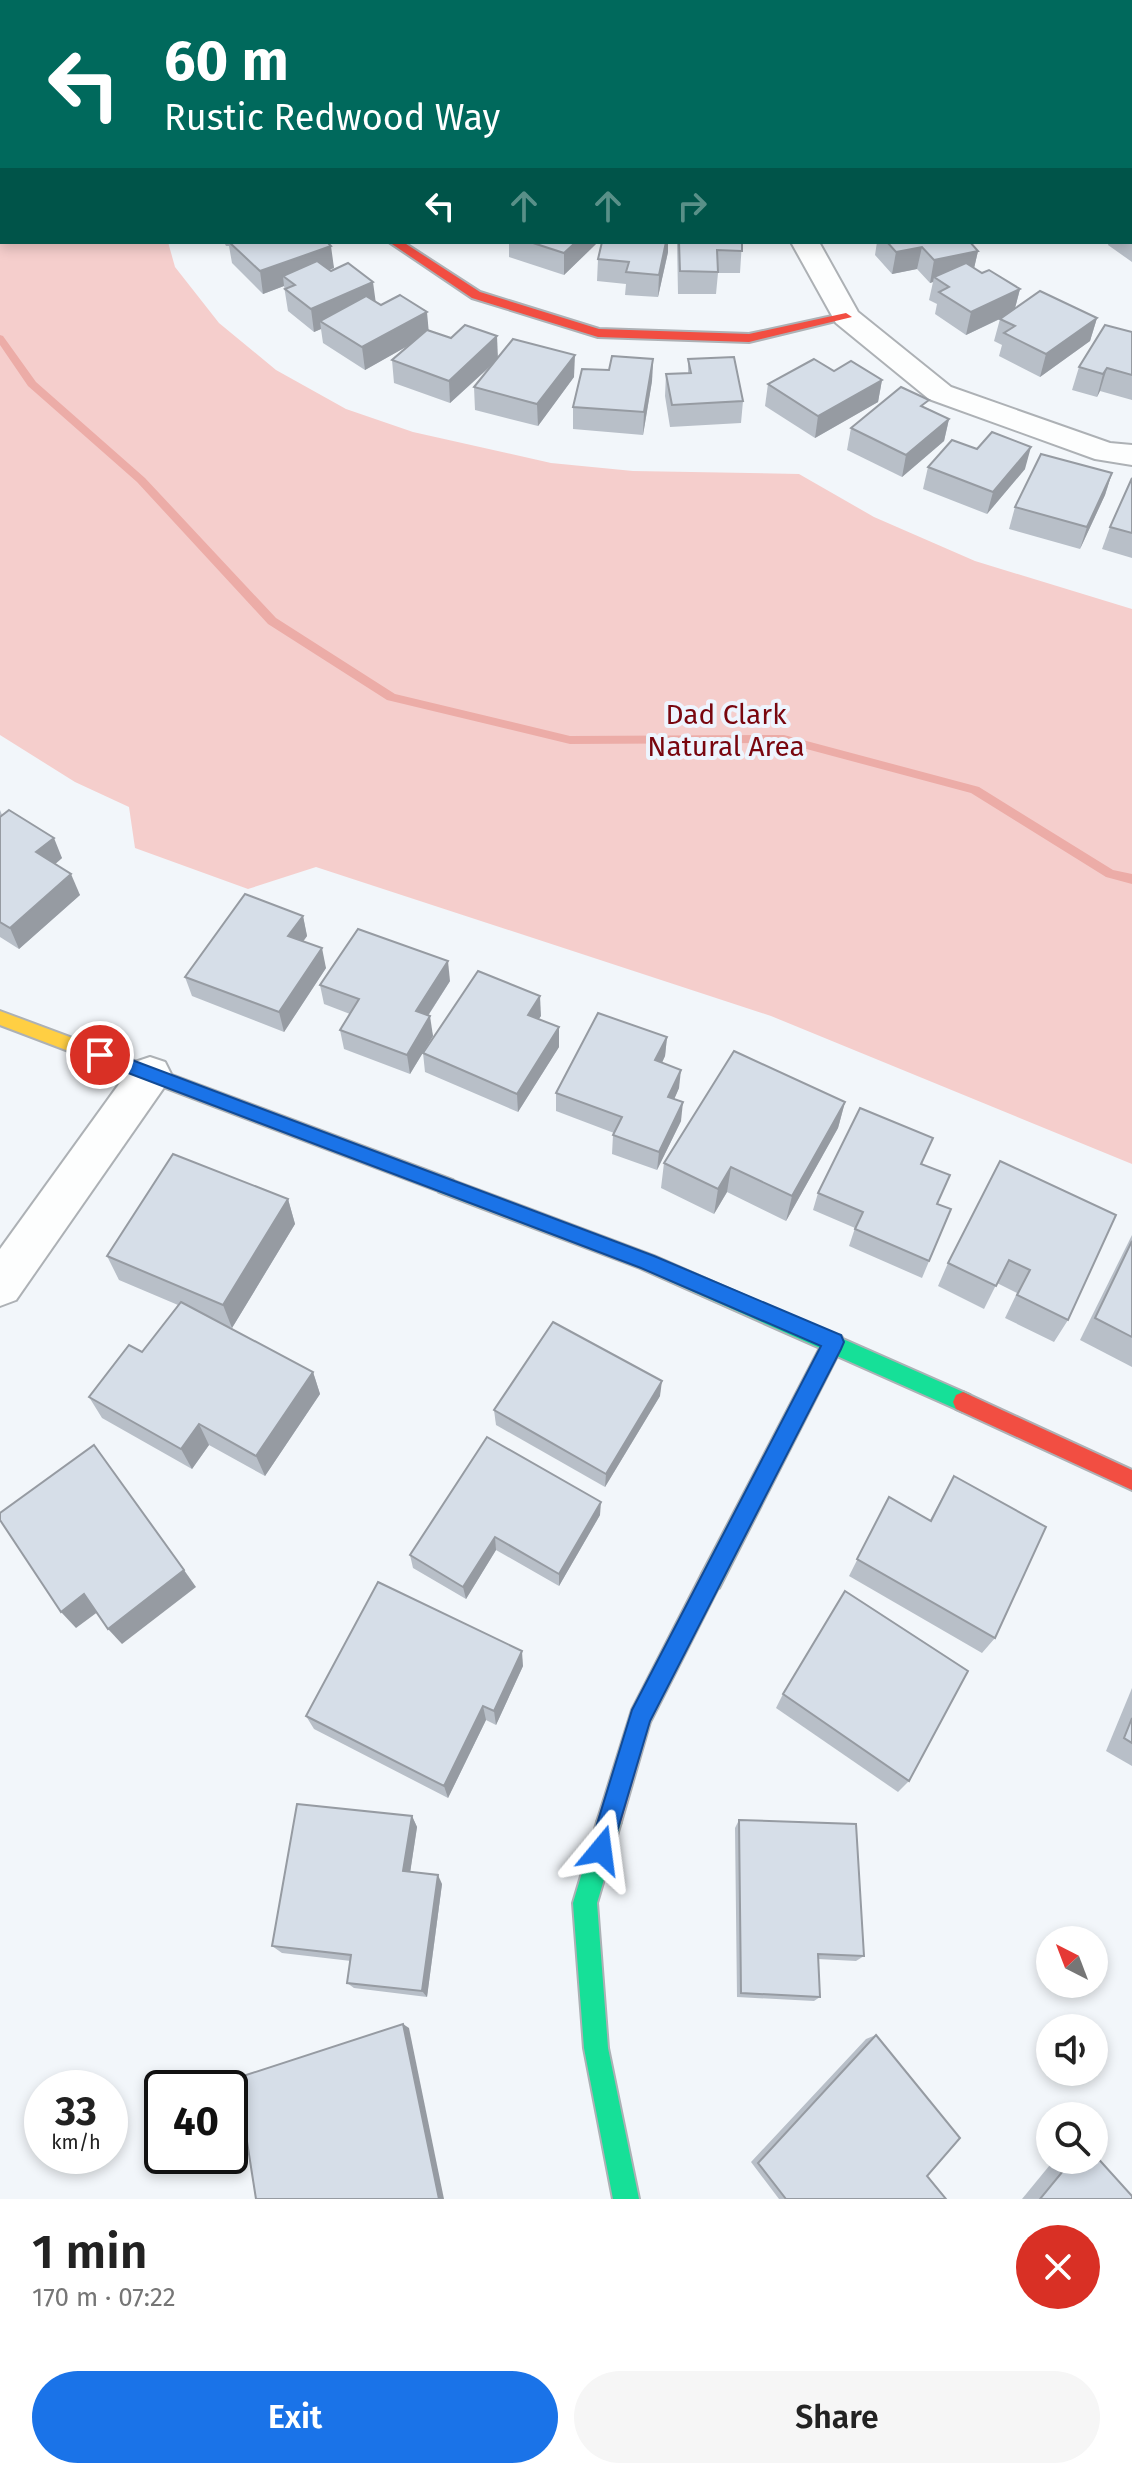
<!DOCTYPE html>
<html lang="en">
<head>
<meta charset="utf-8">
<style>
	:root { --surface:#fff; --page:#f6f6f6; --text:#222; --muted:#767676; --accent:#1a73e8 }
	body { margin:0; font-family:"Fira Sans",sans-serif; background:var(--page); color:var(--text); height:100vh; display:flex; flex-direction:column; font-size:30px; white-space:nowrap }
	* { box-sizing:border-box; margin:0 }
	p { font-size:26px; color:var(--muted) }
	.icon { flex:none; width:44px; height:44px; fill:none; stroke:currentColor; stroke-width:2; stroke-linecap:round; stroke-linejoin:round }
	.map { position:relative; height:2199px; overflow:hidden }
	.side { display:flex; flex-direction:column; background:var(--surface); flex:1 }
	.side>* { flex:none }
	.guide { position:absolute; left:0px; top:0px; width:1132px; height:244px; box-shadow:0 4px 12px #0003; background:#00695c; color:#fff; overflow:hidden }
	.needle { width:52px; rotate:318deg }
	.fabs { position:absolute; left:1036px; top:1926px; display:grid; gap:16px }
	.fabs a { display:grid; place-items:center; width:72px; height:72px; border-radius:50%; background:var(--surface); box-shadow:0 4px 12px #0003; font-size:40px }
	.speed { position:absolute; left:24px; top:2070px; display:flex; gap:16px; font-size:40px; font-weight:700; text-align:center }
	.speed>* { display:grid; place-content:center; width:104px; height:104px; border-radius:50%; background:var(--surface); box-shadow:0 4px 12px #0003; line-height:1 }
	.speed small { font-size:20px; font-weight:400 }
	.speed .limit { border:4px solid #111; border-radius:12px; background:#fff; color:#111 }
	.pin { position:absolute; display:grid; place-items:center; width:68px; height:68px; color:#fff; margin:-34px; border:4px solid #fff; border-radius:50%; box-shadow:0 2px 8px #0007 }
	.me { position:absolute; width:88px; margin:-44px; rotate:16deg; stroke-linejoin:round; filter:drop-shadow(0 0 6px #0008) }
	.turn { display:flex; align-items:center; gap:28px; height:168px; padding:0 32px; font-size:36px }
	.turn .icon { width:104px; height:104px; stroke-width:2.5 }
	.turn b { display:block; font-size:56px; line-height:68px }
	.lanes { display:flex; align-items:center; height:76px; padding:0 32px; background:#0003; justify-content:center; gap:40px; direction:ltr }
	.lanes .off { opacity:.35 }
	.round { display:grid; place-items:center; flex:none; width:84px; height:84px; border-radius:42px; background:var(--page) }
	.summary { display:flex; align-items:center; justify-content:space-between; height:136px; padding:0 32px }
	h1 { font-size:48px; font-weight:600; line-height:60px }
	.action { display:flex; gap:16px; margin-top:auto; padding:16px 32px }
	.action a { flex:1; height:92px; border-radius:48px; background:var(--accent); color:#fff; font-size:32px; font-weight:600; line-height:92px; text-align:center }
	.action a+a { background:var(--page); color:var(--text) }
	.map>svg:first-child { display:block }
	.green { fill:#f5cecc }
	.lines { fill:none; stroke-linecap:round; stroke-linejoin:round }
	.stream { fill:#ecaca7; fill-rule:evenodd }
	.street-casing { stroke:#adb1b5; stroke-width:4 }
	.fast-casing { stroke:#adb1b5; stroke-width:4 }
	.slow-casing { stroke:#adb1b5; stroke-width:4 }
	.jam-casing { stroke:#adb1b5; stroke-width:4 }
	.street { fill:#fdfefe; fill-rule:evenodd }
	.fast { fill:#16e098; fill-rule:evenodd }
	.slow { fill:#ffcf43; fill-rule:evenodd }
	.jam { fill:#f24e42; fill-rule:evenodd }
	.wall { fill:#b8bfc8 }
	.shaded-wall { fill:#969ba2 }
	.building { fill:#d6dee8; stroke:#969ba2; stroke-width:2 }
	.route { fill:#1a73e8; stroke:#114b97; stroke-width:2 }
	.labels { text-anchor:middle; dominant-baseline:central; stroke-width:8; stroke-linejoin:round; paint-order:stroke }
	.park-label { font-size:28px; fill:#79060e; stroke:#eef5fe }
</style>
</head>
<body>
<div class="map">
<svg width="1132" height="2199" viewBox="0 0 1132 2199">
	<rect width="100%" height="100%" fill="#f2f6fa"/>
	<polygon class="green" points="0,37 2,242 168,242 175,267 219,323 276,370 346,409 413,432 551,463 633,471 799,474 874,517 975,561 1132,609 1132,1164 771,1016 316,867 248,889 135,848 129,807 75,782 0,735"/>
	<g class="lines">
		<polygon class="stream" points="0,335 3,336 36,382 145,478 276,618 395,694 570,736 784,735 979,787 1113,870 1132,874 1132,884 1106,877 971,793 784,743 570,744 387,700 268,624 137,482 28,386 0,345"/>
		<defs>
			<g id="street">
				<polygon points="140,0 164,0 166,2 142,2"/>
				<polygon points="791,242 819,242 858,312 951,387 1110,443 1132,445 1132,465 1095,459 929,399 836,323"/>
				<polygon points="150,1057 165,1062 171,1074 165,1086 16,1300 0,1306 0,1249 135,1062"/>
			</g>
			<g id="fast">
				<polygon points="446,1178 654,1256 831,1334 841,1336 843,1339 970,1395 973,1402 970,1409 963,1412 837,1356 719,1588 711,1591 703,1588 700,1580 703,1572 820,1348 640,1268 439,1192 437,1186 439,1180"/>
				<polygon points="609,1810 617,1814 621,1822 597,1903 608,2048 639,2199 613,2199 584,2048 573,1903 597,1822 601,1814"/>
			</g>
			<polygon id="slow" points="0,1011 453,1180 455,1186 453,1192 446,1194 0,1025"/>
			<g id="jam">
				<polygon points="389,242 403,242 480,292 599,329 749,334 846,313 852,317 749,342 598,337 472,298"/>
				<polygon points="963,1392 1132,1470 1132,1490 956,1409 953,1402 956,1395"/>
				<polygon points="711,1569 719,1572 722,1580 650,1722 621,1822 617,1830 609,1834 601,1830 597,1822 632,1710 703,1572"/>
			</g>
		</defs>
		<use href="#street" class="street-casing"/>
		<use href="#fast" class="fast-casing"/>
		<use href="#slow" class="slow-casing"/>
		<use href="#jam" class="jam-casing"/>
		<use href="#street" class="street"/>
		<use href="#fast" class="fast"/>
		<use href="#slow" class="slow"/>
		<use href="#jam" class="jam"/>
	</g>
	<g class="wall">
		<polygon points="243,0 387,0 387,2 244,2"/>
		<polygon points="539,0 605,0 602,2 539,2"/>
		<polygon points="728,0 857,0 853,2 728,2"/>
		<polygon points="1130,168 1132,168 1132,262 1108,245 1109,242 1130,242"/>
		<polygon points="224,242 327,242 334,268 329,270 375,301 429,330 498,357 574,377 538,426 475,410 474,387 494,363 450,403 394,383 392,360 409,345 365,370 323,343 321,329 314,332 288,311 284,286 263,294 232,263 229,246 226,246"/>
		<polygon points="509,242 598,242 564,275 509,257"/>
		<polygon points="677,242 742,242 740,273 718,273 716,294 678,294"/>
		<polygon points="877,242 978,251 974,268 982,273 1020,289 1015,308 1097,318 1090,341 1040,377 999,356 1002,345 994,341 1000,319 966,335 935,314 937,304 929,300 933,282 930,283 917,269 892,274 875,255"/>
		<polygon points="668,252 658,297 625,295 626,284 597,281 598,259"/>
		<polygon points="1132,332 1132,400 1100,391 1097,397 1072,390 1079,367"/>
		<polygon points="653,359 652,381 643,435 573,429 573,407"/>
		<polygon points="688,359 743,401 741,423 670,427 665,396 666,374 688,373"/>
		<polygon points="834,371 882,380 878,402 815,438 765,406 768,384"/>
		<polygon points="927,408 949,419 944,441 902,477 847,450 851,428"/>
		<polygon points="928,467 1025,469 987,514 923,489"/>
		<polygon points="1112,473 1105,495 1080,549 1009,529 1015,507"/>
		<polygon points="1132,478 1132,558 1102,549 1110,527"/>
		<polygon points="0,810 2,815 62,858 55,864 80,895 19,949 0,937"/>
		<polygon points="303,916 307,936 303,941 326,968 284,1032 192,996 185,977"/>
		<polygon points="450,981 428,1016 433,1036 410,1074 344,1049 340,1030 350,1014 324,1004 320,985"/>
		<polygon points="541,1016 538,1019 559,1047 518,1112 425,1072 423,1053"/>
		<polygon points="667,1037 665,1056 662,1063 679,1088 674,1099 681,1121 657,1170 612,1154 613,1135 614,1133 556,1111 556,1093"/>
		<polygon points="845,1102 838,1128 786,1221 727,1192 714,1214 661,1188 664,1163"/>
		<polygon points="1000,1161 1068,1320 1054,1342 1005,1318 1017,1293 997,1283 984,1309 938,1286 948,1263"/>
		<polygon points="922,1164 938,1204 951,1209 922,1278 849,1246 855,1228 813,1210 818,1193"/>
		<polygon points="288,1199 295,1224 232,1328 221,1324 313,1372 320,1394 265,1476 209,1445 192,1469 102,1418 89,1397 142,1352 178,1305 119,1280 107,1256"/>
		<polygon points="1132,1235 1132,1367 1080,1340"/>
		<polygon points="660,1396 605,1487 496,1425 494,1410"/>
		<polygon points="954,1476 995,1638 982,1653 849,1576 889,1497 930,1520"/>
		<polygon points="600,1515 559,1586 496,1550 466,1599 413,1568 410,1555"/>
		<polygon points="523,1666 496,1725 486,1720 448,1798 314,1729 306,1716"/>
		<polygon points="1132,1688 1132,1766 1106,1751"/>
		<polygon points="783,1694 909,1781 898,1792 776,1708"/>
		<polygon points="412,1816 417,1827 410,1872 442,1884 427,1997 354,1988 347,1983 351,1961 282,1953 272,1946"/>
		<polygon points="739,1820 864,1956 856,1961 818,1959 820,1997 814,2001 737,1997 735,1828"/>
		<polygon points="876,2035 927,2176 946,2199 779,2199 751,2162 866,2039"/>
		<polygon points="1054,2160 1094,2160 1132,2199 1022,2199"/>
	</g>
	<g class="shaded-wall">
		<polygon points="19,0 37,0 38,2 19,2"/>
		<polygon points="301,0 330,0 330,2 298,2"/>
		<polygon points="577,0 605,0 602,2 577,2"/>
		<polygon points="824,0 857,0 853,2 824,2"/>
		<rect x="1130" y="17" width="2" height="21"/>
		<polygon points="1132,149 1132,166 1130,168 1130,151"/>
		<polygon points="576,242 598,242 564,275 564,253"/>
		<polygon points="666,242 668,242 668,252 658,297 659,275"/>
		<polygon points="331,246 334,268 292,283 283,276 284,286 263,294 260,271"/>
		<polygon points="922,247 917,269 892,274 896,252"/>
		<polygon points="978,251 973,273 934,277 933,282 930,283 934,260"/>
		<polygon points="373,282 376,304 320,321 321,329 314,332 311,309"/>
		<polygon points="1020,289 1014,312 966,335 971,312"/>
		<polygon points="427,312 429,334 365,370 362,347"/>
		<polygon points="1097,318 1090,341 1040,377 1046,354"/>
		<polygon points="497,336 498,359 450,403 449,381"/>
		<polygon points="575,355 574,377 538,426 537,404"/>
		<polygon points="653,359 652,381 643,435 644,412"/>
		<polygon points="1107,368 1100,391 1097,397 1103,374"/>
		<polygon points="882,380 878,402 815,438 818,416"/>
		<polygon points="949,419 944,441 902,477 906,455"/>
		<polygon points="1031,447 1025,469 987,514 993,492"/>
		<polygon points="1112,473 1105,495 1080,549 1087,527"/>
		<polygon points="54,838 62,858 45,873 36,852"/>
		<polygon points="71,874 80,895 19,949 10,928"/>
		<polygon points="303,916 307,936 293,956 288,936"/>
		<polygon points="322,948 326,968 284,1032 279,1012"/>
		<polygon points="448,961 450,981 418,1031 416,1011"/>
		<polygon points="540,996 541,1016 528,1034 528,1015"/>
		<polygon points="430,1016 433,1036 410,1074 407,1055"/>
		<polygon points="559,1027 559,1047 518,1112 517,1094"/>
		<polygon points="667,1037 665,1056 654,1079 655,1060"/>
		<polygon points="681,1070 679,1088 667,1116 668,1097"/>
		<polygon points="683,1102 681,1121 657,1170 659,1152"/>
		<polygon points="845,1102 838,1128 786,1221 792,1196"/>
		<polygon points="731,1167 727,1192 714,1214 718,1189"/>
		<polygon points="288,1199 295,1224 232,1328 223,1305"/>
		<polygon points="313,1372 320,1394 265,1476 256,1456"/>
		<polygon points="662,1381 660,1396 605,1487 606,1474"/>
		<polygon points="199,1424 209,1445 192,1469 181,1449"/>
		<polygon points="601,1502 600,1515 559,1586 559,1574"/>
		<polygon points="495,1537 496,1550 466,1599 463,1587"/>
		<polygon points="184,1570 196,1587 122,1644 108,1629"/>
		<polygon points="84,1594 99,1611 76,1628 61,1612"/>
		<polygon points="522,1651 523,1666 496,1725 494,1711"/>
		<polygon points="483,1706 486,1720 448,1798 444,1786"/>
		<polygon points="412,1816 417,1827 409,1880 403,1871"/>
		<polygon points="438,1875 442,1884 427,1997 422,1991"/>
		<polygon points="403,2024 409,2028 444,2199 439,2199"/>
	</g>
	<g class="building">
		<polygon points="37,0 101,0 103,2 39,2"/>
		<polygon points="254,0 301,0 298,2 260,2"/>
		<polygon points="320,0 380,0 378,2 318,2"/>
		<polygon points="734,0 815,0 817,1 814,2 739,2"/>
		<polygon points="1016,0 1056,0 1059,2 1018,2"/>
		<polygon points="1076,0 1132,0 1132,17 1130,17 1130,2 1078,2"/>
		<polygon points="1130,123 1132,124 1132,149 1130,151"/>
		<rect x="1130" y="168" width="2" height="33"/>
		<polygon points="1132,216 1132,235 1130,234 1130,217"/>
		<polygon points="229,242 327,242 331,246 260,271"/>
		<polygon points="530,242 576,242 564,253"/>
		<polygon points="602,242 666,242 659,275 626,272 629,262 598,259"/>
		<polygon points="679,242 742,242 742,251 717,250 718,272 680,271"/>
		<polygon points="887,242 970,242 978,251 934,260 922,247 896,252"/>
		<polygon points="317,261 331,271 348,263 373,282 311,309 285,289 295,285 283,276"/>
		<polygon points="966,263 982,273 989,270 1020,289 971,312 939,292 949,287 934,277"/>
		<polygon points="1040,291 1097,318 1046,354 1004,333 1015,326 1000,319"/>
		<polygon points="400,295 427,312 362,347 320,321 366,296 381,305"/>
		<polygon points="465,325 497,336 449,381 392,360 427,330 451,338"/>
		<polygon points="1105,325 1132,332 1132,375 1107,368 1103,374 1079,367"/>
		<polygon points="513,339 575,355 537,404 474,387"/>
		<polygon points="612,356 653,359 644,412 573,407 582,369 609,370"/>
		<polygon points="734,357 743,401 672,405 666,374 691,373 688,359"/>
		<polygon points="814,359 834,371 851,361 882,380 818,416 768,384"/>
		<polygon points="901,387 929,400 921,406 949,419 906,455 851,428"/>
		<polygon points="992,432 1031,447 993,492 928,467 952,440 977,449"/>
		<polygon points="1041,454 1112,473 1087,527 1015,507"/>
		<polygon points="1132,478 1132,533 1110,527"/>
		<polygon points="9,810 54,838 36,852 71,874 10,928 0,922 0,817"/>
		<polygon points="245,894 303,916 288,936 322,948 279,1012 185,977"/>
		<polygon points="358,929 448,961 416,1011 430,1016 407,1055 340,1030 359,999 320,985"/>
		<polygon points="478,971 540,996 528,1015 559,1027 517,1094 423,1053"/>
		<polygon points="598,1013 667,1037 655,1060 681,1070 668,1097 683,1102 659,1152 613,1135 622,1117 556,1093"/>
		<polygon points="734,1051 845,1102 792,1196 731,1167 718,1189 664,1163"/>
		<polygon points="860,1108 933,1138 921,1164 950,1175 937,1204 951,1209 929,1261 855,1229 863,1212 818,1193"/>
		<polygon points="173,1154 288,1199 223,1305 107,1256"/>
		<polygon points="1000,1161 1116,1215 1068,1320 1017,1295 1030,1270 1009,1260 996,1286 948,1263"/>
		<polygon points="1132,1241 1132,1337 1095,1318"/>
		<polygon points="181,1302 313,1372 256,1456 199,1424 181,1449 89,1397 129,1345 142,1352"/>
		<polygon points="553,1322 662,1381 606,1474 494,1410"/>
		<polygon points="487,1437 601,1502 559,1574 495,1537 463,1587 410,1555"/>
		<polygon points="94,1445 184,1570 108,1629 84,1594 61,1612 0,1520 0,1513"/>
		<polygon points="954,1476 1046,1527 995,1638 857,1559 889,1497 931,1521"/>
		<polygon points="378,1582 522,1651 494,1711 483,1706 444,1786 306,1716"/>
		<polygon points="845,1591 968,1671 909,1781 783,1694"/>
		<polygon points="1132,1718 1132,1743 1124,1738"/>
		<polygon points="297,1804 412,1816 403,1871 438,1875 422,1991 347,1983 351,1955 272,1946"/>
		<polygon points="739,1820 856,1824 864,1956 818,1954 820,1997 741,1993"/>
		<polygon points="403,2024 439,2199 256,2199 237,2078"/>
		<polygon points="876,2035 960,2138 927,2176 946,2199 786,2199 758,2163"/>
		<polygon points="1094,2154 1132,2196 1132,2199 1040,2199 1072,2160 1094,2160"/>
	</g>
	<polygon class="route" points="100,1048 654,1256 841,1335 844,1342 841,1349 650,1721 609,1859 601,1862 592,1859 589,1850 632,1710 821,1346 641,1268 94,1060 94,1050"/>
	<g class="labels">
		<g class="park-label">
			<text x="726" y="714">Dad Clark<tspan x="726" dy="32">Natural Area</tspan></text>
		</g>
	</g>
</svg>
<div class="fabs">
<a><svg class="needle" viewBox="-14 -14 28 28"><path d="M0-13l5 13h-10z" fill="#e53935"/><path d="M0 13l5-13h-10z" fill="#767676"/></svg></a>
<a><svg class="icon" aria-label="sound" viewBox="0 0 24 24"><path d="M4 9h4l5-4v14l-5-4H4zM17 9q2 3 0 6"/></svg></a>
<a><svg class="icon" aria-label="search" viewBox="0 0 24 24"><circle cx="10" cy="10" r="6"/><path d="M15 15l6 6"/></svg></a>
</div>
<div class="speed"><div>33<small>km/h</small></div><div class="limit">40</div></div>
<div class="pin" style="left:100px;top:1055px;background:#d93025"><svg class="icon" aria-label="arrive" viewBox="0 0 24 24"><path d="M6 21V4h12l-3 4 3 4H6"/></svg></div>
<svg class="me" style="left:601px;top:1850px" viewBox="-20 -20 40 40"><path d="M0-17L14 15 0 8-14 15z" fill="#1a73e8" stroke="#fff" stroke-width="4"/></svg>
<div class="guide">
<div class="turn"><svg class="icon" aria-label="left" viewBox="0 0 24 24"><path d="M17 20v-9H6M10 6l-5 5 5 5"/></svg><div><b>60 m</b>Rustic Redwood Way</div></div>
<div class="lanes"><svg class="icon" aria-label="left" viewBox="0 0 24 24"><path d="M17 20v-9H6M10 6l-5 5 5 5"/></svg><svg class="icon off" aria-label="ahead" viewBox="0 0 24 24"><path d="M12 20V5M6 11l6-6 6 6"/></svg><svg class="icon off" aria-label="ahead" viewBox="0 0 24 24"><path d="M12 20V5M6 11l6-6 6 6"/></svg><svg class="icon off" aria-label="right" viewBox="0 0 24 24"><path d="M7 20v-9h11M14 6l5 5-5 5"/></svg></div>
</div>
</div>
<section class="side">
<div class="summary"><div><h1>1 min</h1><p>170 m · 07:22</p></div><a class="round" style="background:#d93025;color:#fff"><svg class="icon" aria-label="close" viewBox="0 0 24 24"><path d="M6 6l12 12M18 6L6 18"/></svg></a></div>
<div class="action"><a>Exit</a><a>Share</a></div>
</section>
</body>
</html>
